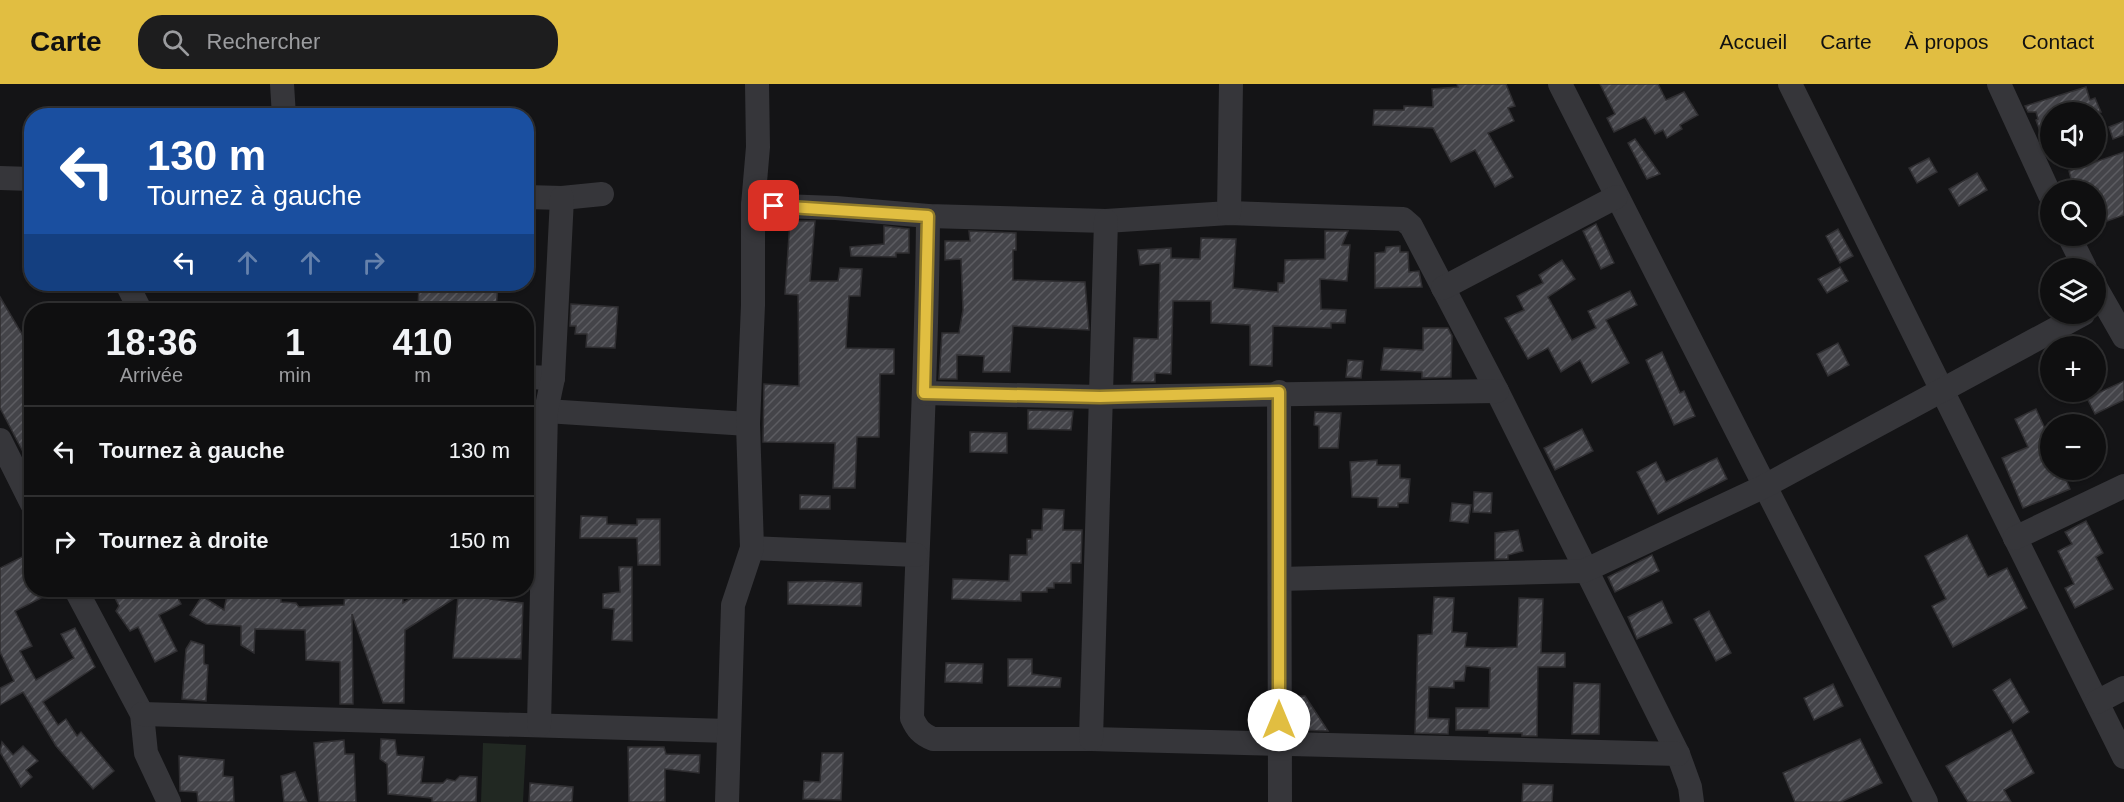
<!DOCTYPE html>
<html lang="fr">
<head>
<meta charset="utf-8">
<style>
	:root { --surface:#0f0f10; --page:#1d1d1e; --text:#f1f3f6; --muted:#9b9c9f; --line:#2f2f30; --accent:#e1be41 }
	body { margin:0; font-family:Helvetica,sans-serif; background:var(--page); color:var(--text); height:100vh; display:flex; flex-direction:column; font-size:22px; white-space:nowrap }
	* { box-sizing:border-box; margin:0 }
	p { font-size:20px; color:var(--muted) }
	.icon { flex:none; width:33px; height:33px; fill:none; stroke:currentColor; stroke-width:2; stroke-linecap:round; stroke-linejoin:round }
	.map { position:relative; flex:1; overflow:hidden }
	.sheet { position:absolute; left:24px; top:219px; width:510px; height:294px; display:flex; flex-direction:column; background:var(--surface); border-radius:24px; box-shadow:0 2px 4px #0004,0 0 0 2px var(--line) }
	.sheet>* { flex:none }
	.top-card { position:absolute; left:24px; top:24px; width:510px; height:183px; border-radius:24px; box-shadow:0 2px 4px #0004,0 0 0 2px var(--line); background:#1a4fa0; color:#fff; overflow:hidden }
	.buttons { position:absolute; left:2040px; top:18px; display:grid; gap:12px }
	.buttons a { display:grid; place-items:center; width:66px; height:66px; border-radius:50%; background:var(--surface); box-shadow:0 2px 4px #0004,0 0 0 2px var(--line); font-size:30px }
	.pin { position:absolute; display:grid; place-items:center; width:51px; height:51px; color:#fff; margin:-26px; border-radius:12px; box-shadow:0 3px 9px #0006 }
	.me { position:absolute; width:66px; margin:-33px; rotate:0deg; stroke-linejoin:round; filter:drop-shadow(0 0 4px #0008) }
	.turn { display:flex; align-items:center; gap:21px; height:126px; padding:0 24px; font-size:27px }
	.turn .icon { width:78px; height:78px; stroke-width:2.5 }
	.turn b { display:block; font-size:42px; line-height:51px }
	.lanes { display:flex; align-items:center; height:57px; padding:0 24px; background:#0003; justify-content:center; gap:30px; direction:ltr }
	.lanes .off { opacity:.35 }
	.eta { display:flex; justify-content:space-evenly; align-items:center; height:102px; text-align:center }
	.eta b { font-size:36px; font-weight:700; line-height:42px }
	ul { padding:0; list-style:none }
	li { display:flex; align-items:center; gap:18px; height:90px; padding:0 24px; border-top:2px solid var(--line) }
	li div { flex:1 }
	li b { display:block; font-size:22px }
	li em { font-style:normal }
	header { display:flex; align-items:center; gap:36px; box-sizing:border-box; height:84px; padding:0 30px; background:var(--accent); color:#111 }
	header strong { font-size:28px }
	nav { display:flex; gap:33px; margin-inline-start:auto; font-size:21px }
	.search { width:420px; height:54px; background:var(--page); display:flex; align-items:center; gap:15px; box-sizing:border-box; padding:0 21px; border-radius:24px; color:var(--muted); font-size:22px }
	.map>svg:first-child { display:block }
	.park { fill:#212822 }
	.building { fill:url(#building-hatch); stroke:#2f2e31; stroke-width:1.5 }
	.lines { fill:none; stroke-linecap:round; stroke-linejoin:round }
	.minor { stroke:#36363a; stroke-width:24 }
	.route-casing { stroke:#927c2a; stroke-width:15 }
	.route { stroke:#e1be41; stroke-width:10 }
</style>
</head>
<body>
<header>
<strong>Carte</strong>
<div class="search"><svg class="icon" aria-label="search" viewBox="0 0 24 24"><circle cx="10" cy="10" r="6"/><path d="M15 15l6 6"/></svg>Rechercher</div>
<nav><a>Accueil</a><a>Carte</a><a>À propos</a><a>Contact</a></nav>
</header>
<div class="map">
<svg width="2124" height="718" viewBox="0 0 2124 718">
	<defs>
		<pattern id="building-hatch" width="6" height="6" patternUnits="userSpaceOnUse" patternTransform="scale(1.5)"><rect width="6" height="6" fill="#444449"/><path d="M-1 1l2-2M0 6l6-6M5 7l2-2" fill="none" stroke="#5c5c61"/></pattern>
	</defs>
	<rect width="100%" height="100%" fill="#141416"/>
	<polygon class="park" points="483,659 526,661 523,718 481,718"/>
	<g class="building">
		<polygon points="1457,0 1506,0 1515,22 1508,24 1514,37 1488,49 1513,93 1495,103 1475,66 1451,78 1433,44 1373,41 1374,26 1404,26 1404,22 1433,23 1432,5 1458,3"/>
		<polygon points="1600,0 1658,0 1666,16 1684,8 1698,31 1680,41 1682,45 1667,54 1663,46 1655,50 1645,33 1614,48 1607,34 1615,30"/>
		<polygon points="2086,3 2090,16 2095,14 2101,28 2050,28 2049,72 2036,36 2038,35 2036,28 2028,28 2025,22"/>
		<polygon points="2124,37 2124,51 2113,55 2109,43"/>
		<polygon points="1635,55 1660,90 1647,95 1628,59"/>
		<polygon points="2124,68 2124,131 2096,141 2096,106 2074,106 2069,87"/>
		<polygon points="1929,74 1937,88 1917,99 1909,84"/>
		<polygon points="1977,89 1987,106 1959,122 1949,105"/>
		<polygon points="790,137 815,137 810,197 838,197 840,184 862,185 860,212 849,212 846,264 894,265 894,290 880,290 879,353 857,353 855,404 833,404 835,359 763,358 764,300 799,302 798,211 785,210"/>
		<polygon points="1596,140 1614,179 1601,185 1583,147"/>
		<polygon points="884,142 909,145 909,169 896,169 896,173 851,172 850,163 884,160"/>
		<polygon points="1838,145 1853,172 1840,179 1826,152"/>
		<polygon points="969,147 1016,149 1016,166 1013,166 1013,196 1085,198 1089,246 1013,242 1010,288 983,288 984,272 957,271 957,295 939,295 942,249 959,249 963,226 961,175 945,176 945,157 970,157"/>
		<polygon points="1325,147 1348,147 1342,161 1350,161 1347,197 1320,195 1321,225 1346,226 1345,239 1331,239 1331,244 1273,242 1272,282 1250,281 1250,241 1211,239 1211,217 1173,217 1171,290 1155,289 1155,298 1132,298 1134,254 1158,255 1160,179 1140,181 1138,166 1171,164 1171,174 1200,175 1201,154 1236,155 1233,204 1278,208 1278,199 1284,199 1285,176 1325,175"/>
		<polygon points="1400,162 1400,168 1408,168 1409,188 1419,187 1422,203 1375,204 1375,169 1385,168 1386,163"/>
		<polygon points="1562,176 1575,195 1548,213 1572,256 1596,244 1588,227 1630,207 1637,221 1606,236 1629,279 1592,299 1580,276 1561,288 1548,264 1528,275 1505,234 1524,226 1517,212 1543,199 1539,191"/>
		<polygon points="1840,183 1848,197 1827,209 1818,195"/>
		<polygon points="419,200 498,200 496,226 418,226"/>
		<polygon points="0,213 32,267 32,385 0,324"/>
		<polygon points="571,220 618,223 615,264 586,263 587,250 575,250 576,242 570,242"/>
		<polygon points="1423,244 1448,244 1452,252 1451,293 1422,294 1422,288 1381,286 1384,264 1423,266"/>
		<polygon points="1838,259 1849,281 1828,292 1817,270"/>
		<polygon points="1662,268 1680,309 1684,307 1695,332 1674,341 1646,276"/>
		<polygon points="1348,276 1363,277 1361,294 1346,293"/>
		<polygon points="2124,297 2124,316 2095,330 2087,314"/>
		<polygon points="2036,325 2050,356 2050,386 2062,386 2070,405 2023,424 2002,374 2028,363 2015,335"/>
		<polygon points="1028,326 1073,327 1071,346 1028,345"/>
		<polygon points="1315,328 1341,329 1338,364 1319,364 1319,342 1314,341"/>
		<polygon points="1582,345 1593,367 1555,386 1544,364"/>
		<polygon points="970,348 1007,349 1007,369 970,368"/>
		<polygon points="1717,374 1727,395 1658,430 1637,388 1656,378 1666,398"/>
		<polygon points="1377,376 1377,381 1400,381 1400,394 1410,395 1408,419 1398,419 1398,423 1378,423 1378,414 1352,413 1350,378"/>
		<polygon points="1474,408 1492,409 1491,429 1473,428"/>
		<polygon points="800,411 830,412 830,425 800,425"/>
		<polygon points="1452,419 1471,421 1468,439 1450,437"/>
		<polygon points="1043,425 1064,426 1063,446 1082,446 1081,479 1071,479 1071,499 1054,499 1054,504 1047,504 1047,508 1021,508 1021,517 952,515 953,495 1009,497 1010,471 1027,471 1027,455 1032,455 1032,446 1042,446"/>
		<polygon points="581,432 607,433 607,440 637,441 637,435 660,435 660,481 638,481 637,454 580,454"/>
		<polygon points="2086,437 2103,469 2096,473 2113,505 2075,524 2065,504 2074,500 2058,467 2072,460 2065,448"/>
		<polygon points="1518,446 1523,467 1508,471 1508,475 1495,475 1495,449"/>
		<polygon points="1967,451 1988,493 2007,484 2027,524 1953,563 1932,522 1946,515 1925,472"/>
		<polygon points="32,468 32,506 57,506 15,527 32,562 20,567 36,596 74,574 61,550 75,544 90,573 95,583 43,618 58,641 66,635 77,652 81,648 114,687 93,705 56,662 23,608 0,621 0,604 14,597 0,568 0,484"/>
		<polygon points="1652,471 1659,487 1615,508 1608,493"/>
		<polygon points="619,483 632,483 632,557 612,556 614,525 603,524 603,510 620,508"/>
		<polygon points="823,497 862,499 861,522 788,520 788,498"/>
		<polygon points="111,506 174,506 181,520 159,531 177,567 155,578 138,543 130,547 116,527 119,522"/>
		<polygon points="228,506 281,506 281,518 296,519 299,523 344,521 345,506 403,506 403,519 426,506 491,506 490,515 523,519 521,575 453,574 458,512 405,546 404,619 383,619 352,530 353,620 340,620 340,578 306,576 305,546 255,545 254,569 241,561 241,542 206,540 190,531 202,512 224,526"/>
		<polygon points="1434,513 1454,514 1452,548 1467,549 1465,563 1493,564 1517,563 1519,514 1543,515 1541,569 1565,569 1565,583 1538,583 1537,652 1522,652 1522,649 1489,649 1489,646 1456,646 1456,624 1489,624 1490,584 1466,582 1464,597 1454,597 1454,604 1429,603 1428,634 1449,635 1448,650 1415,649 1418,551 1432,550"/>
		<polygon points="1662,517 1672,539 1637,555 1628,533"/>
		<polygon points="1709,527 1731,569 1716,577 1694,535"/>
		<polygon points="191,557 204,561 204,580 208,581 206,617 182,615 186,565"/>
		<polygon points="1008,575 1032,575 1032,590 1061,594 1060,603 1008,602"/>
		<polygon points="946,579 983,580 982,599 945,598"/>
		<polygon points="2010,595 2029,628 2013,639 1993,606"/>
		<polygon points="1574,599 1600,600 1599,650 1572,650"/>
		<polygon points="1833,600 1843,622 1814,636 1804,614"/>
		<polygon points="1296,612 1305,612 1328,647 1295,646"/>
		<polygon points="2011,646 2034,689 2004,706 2011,718 1968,718 1946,682"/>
		<polygon points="381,655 395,656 397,671 424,673 421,699 443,699 447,695 455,697 460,692 477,693 476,718 432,718 432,714 388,710 387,680 380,675"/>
		<polygon points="1860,655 1882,699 1841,718 1795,718 1783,689"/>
		<polygon points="344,656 345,670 354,670 356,718 319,718 314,659"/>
		<polygon points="2,658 13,671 23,662 38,677 26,686 32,693 21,703 0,668"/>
		<polygon points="628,663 664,663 666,670 700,671 699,689 665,685 665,718 629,718"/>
		<polygon points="822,669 843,669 841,716 803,715 804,697 820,698"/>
		<polygon points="179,672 224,676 223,692 233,693 234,718 198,718 197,708 180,707"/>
		<polygon points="295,688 307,718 284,718 281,692"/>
		<polygon points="530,699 573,703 572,718 529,718"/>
		<polygon points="1523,700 1553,701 1552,718 1522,718"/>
	</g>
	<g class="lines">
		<g class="minor">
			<polyline points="282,0 284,32"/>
			<polyline points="1560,0 1926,718"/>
			<polyline points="1790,0 2124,673"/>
			<polyline points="1999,0 2050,111"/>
			<polyline points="0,94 32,95"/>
			<polyline points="526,113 562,114 602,110"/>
			<polyline points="753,121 836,124 928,132 1106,137 1229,129 1403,135 1411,142 1497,307 1678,670 1690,703 1692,718"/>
			<polyline points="1229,129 1231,0"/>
			<path d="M928,132C927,300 916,467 912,634C917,645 921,650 933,655H1091L1678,670"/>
			<polyline points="2069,152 2085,184"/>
			<polyline points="127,200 140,226"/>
			<polyline points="1443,204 1616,113"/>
			<polyline points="2096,204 2124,253"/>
			<polyline points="526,293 553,294"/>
			<polyline points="1279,308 1280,718"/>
			<polyline points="924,309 1100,313 1497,307"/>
			<polyline points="546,327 748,340"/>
			<polyline points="0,356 32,420"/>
			<polyline points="2015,454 2124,402"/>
			<polyline points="752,464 916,471"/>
			<polyline points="1280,495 1584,487 1765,402 2083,230"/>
			<polyline points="76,506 142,630 146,669 169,718"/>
			<polyline points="2097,618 2124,604"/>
			<polyline points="142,630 729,647"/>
			<polyline points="539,641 546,327 553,294 562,114"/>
			<polyline points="1091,655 1106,137"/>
			<polyline points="727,718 733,521 752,464 748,340 753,221 753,121 758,63 757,0"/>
		</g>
	</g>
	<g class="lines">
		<defs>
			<polyline id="route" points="774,122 928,132 924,309 1100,313 1279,308 1279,636"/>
		</defs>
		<use href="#route" class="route-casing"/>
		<use href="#route" class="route"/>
	</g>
</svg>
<div class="buttons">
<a><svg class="icon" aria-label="sound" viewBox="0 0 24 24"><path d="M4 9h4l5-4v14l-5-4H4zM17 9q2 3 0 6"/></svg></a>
<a><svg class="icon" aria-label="search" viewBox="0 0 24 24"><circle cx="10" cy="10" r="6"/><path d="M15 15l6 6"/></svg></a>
<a><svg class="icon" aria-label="layers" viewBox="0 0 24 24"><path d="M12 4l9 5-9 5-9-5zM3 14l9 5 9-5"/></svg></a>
<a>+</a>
<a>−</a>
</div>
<div class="pin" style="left:774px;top:122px;background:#d93025"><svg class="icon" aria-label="arrive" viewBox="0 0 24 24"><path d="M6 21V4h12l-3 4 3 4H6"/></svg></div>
<svg class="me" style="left:1279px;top:636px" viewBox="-20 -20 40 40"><circle r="19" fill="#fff"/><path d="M0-13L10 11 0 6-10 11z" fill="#e1be41"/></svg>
<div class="top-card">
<div class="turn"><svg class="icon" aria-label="left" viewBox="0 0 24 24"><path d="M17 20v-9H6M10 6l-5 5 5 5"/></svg><div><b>130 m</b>Tournez à gauche</div></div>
<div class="lanes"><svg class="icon" aria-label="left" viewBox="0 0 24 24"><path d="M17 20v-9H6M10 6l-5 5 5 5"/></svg><svg class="icon off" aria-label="ahead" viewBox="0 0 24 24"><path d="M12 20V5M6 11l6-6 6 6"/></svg><svg class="icon off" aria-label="ahead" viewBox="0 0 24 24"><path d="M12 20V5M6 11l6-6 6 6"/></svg><svg class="icon off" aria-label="right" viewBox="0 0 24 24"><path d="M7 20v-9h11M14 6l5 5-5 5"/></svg></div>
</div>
<section class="sheet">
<div class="eta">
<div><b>18:36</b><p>Arrivée</p></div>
<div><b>1</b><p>min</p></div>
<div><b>410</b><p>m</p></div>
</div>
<ul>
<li><svg class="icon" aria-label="left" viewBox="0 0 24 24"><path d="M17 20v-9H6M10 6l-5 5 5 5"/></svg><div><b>Tournez à gauche</b></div><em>130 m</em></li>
<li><svg class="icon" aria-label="right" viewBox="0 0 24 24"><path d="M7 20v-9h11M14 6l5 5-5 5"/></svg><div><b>Tournez à droite</b></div><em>150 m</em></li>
</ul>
</section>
</div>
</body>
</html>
